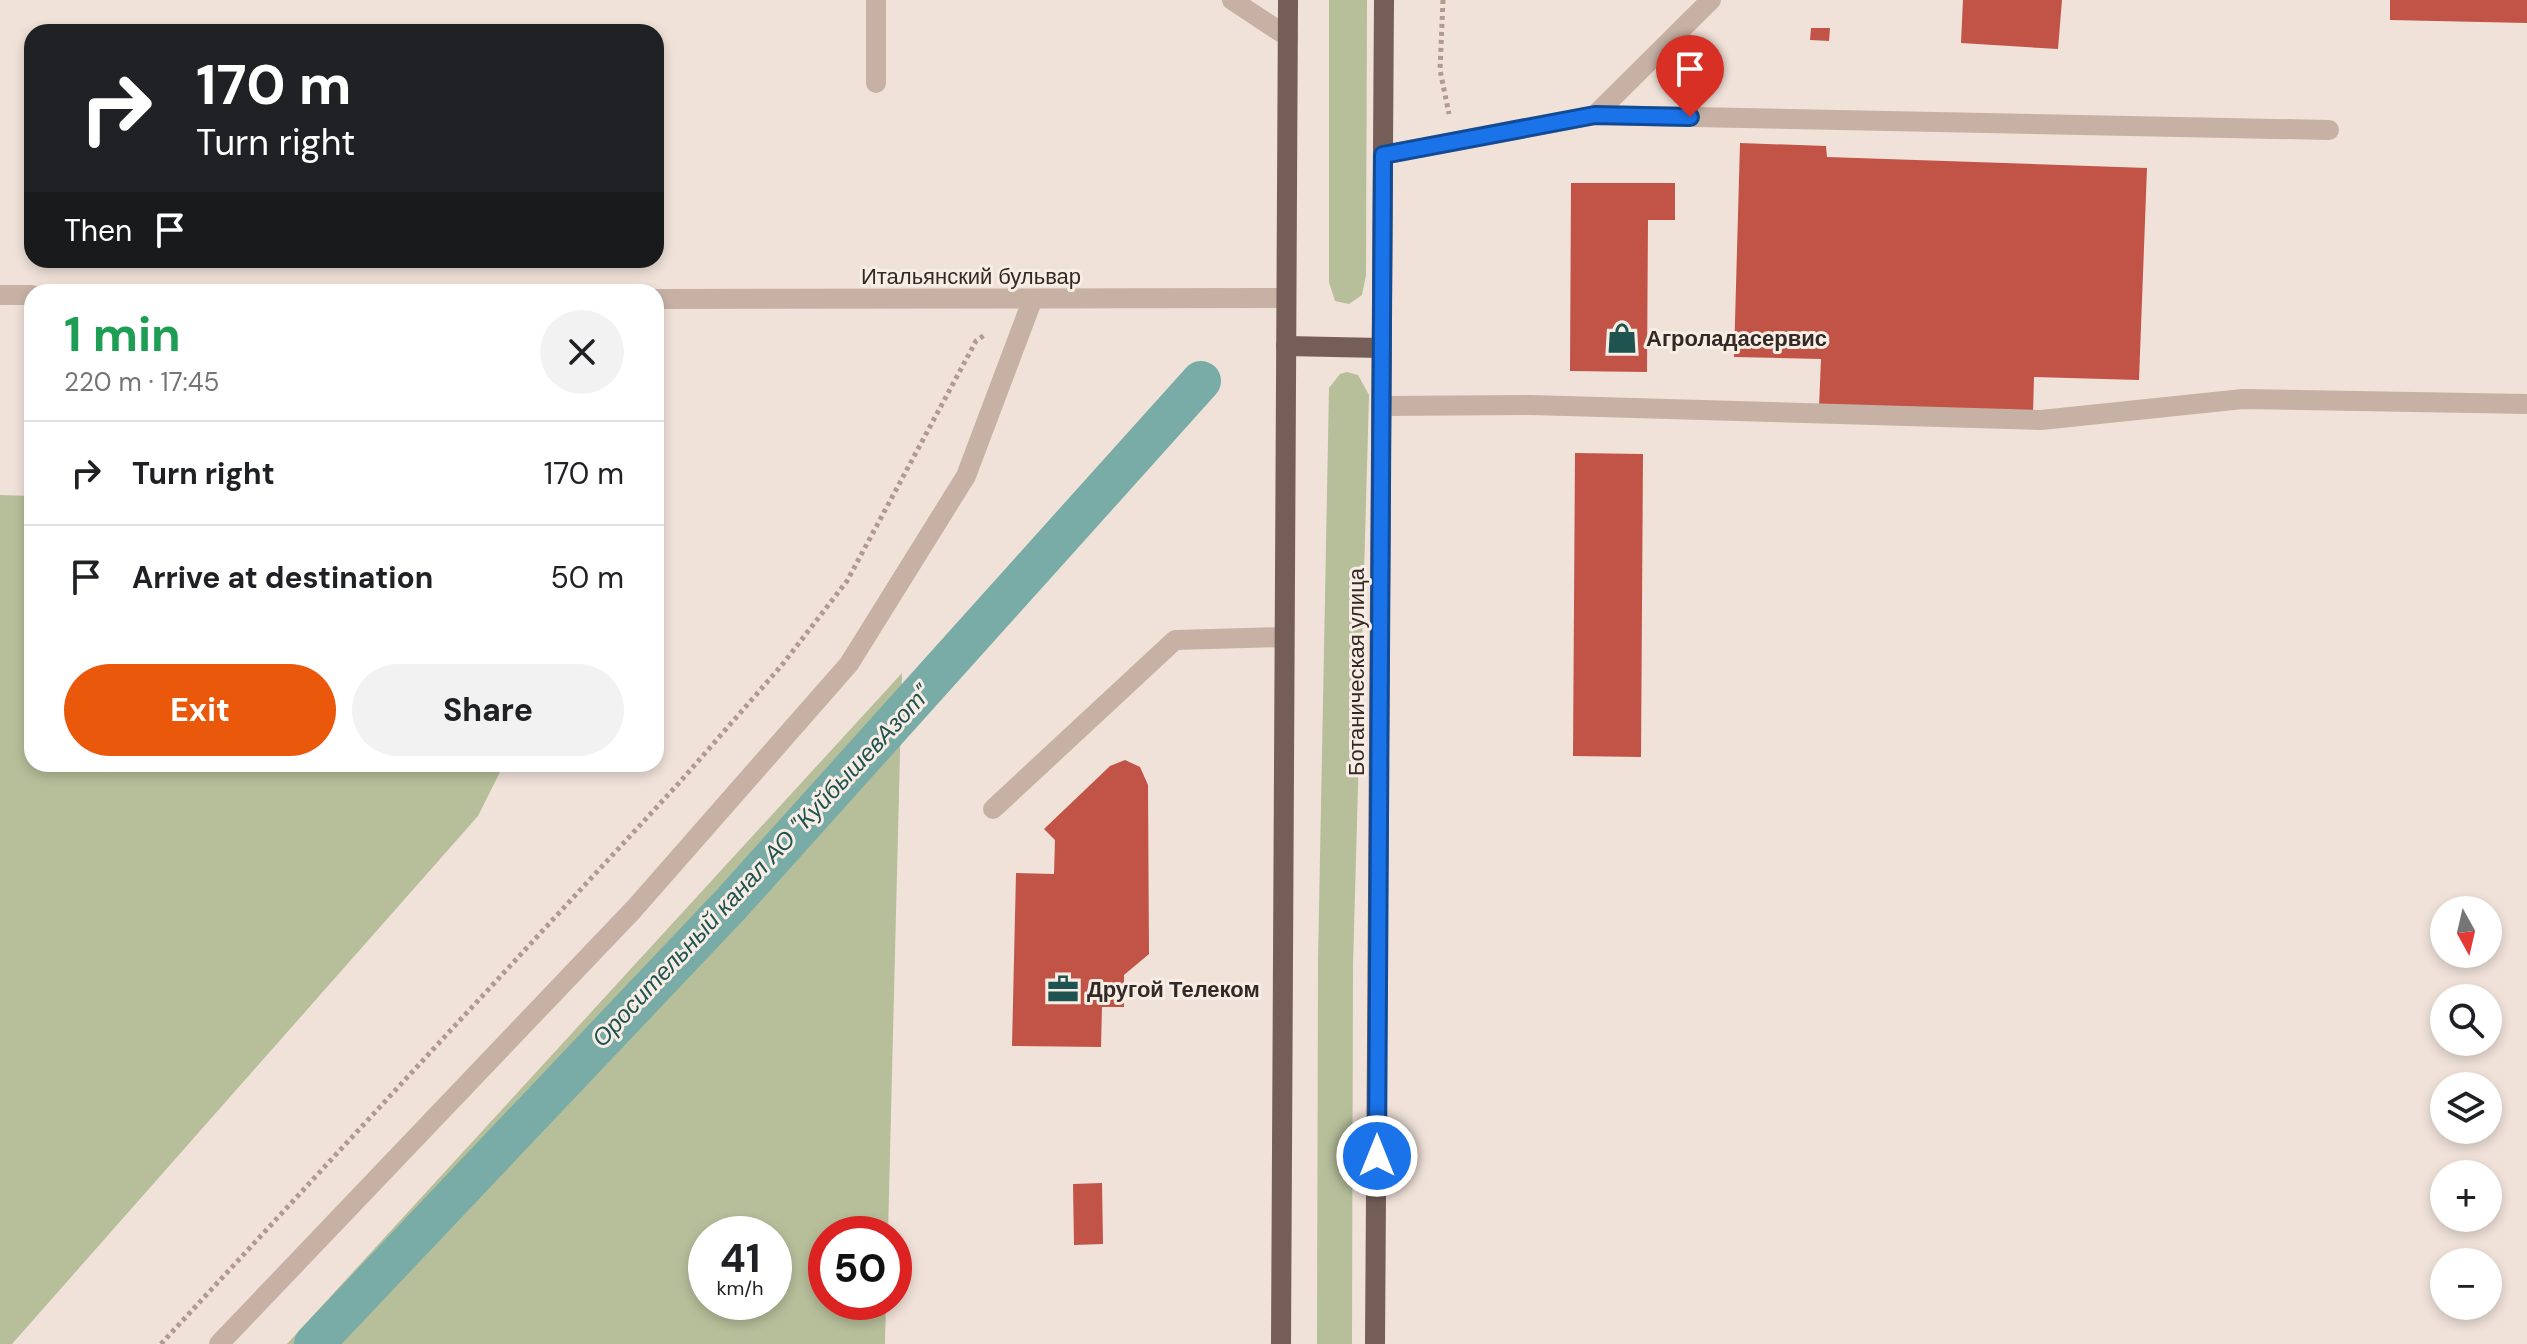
<!DOCTYPE html>
<html lang="en">
<head>
<meta charset="utf-8">
<style>
	:root { --surface:#fff; --page:#f2f2f2; --text:#202124; --muted:#757577; --line:#e0e0e0; --accent:#ea580c }
	body { margin:0; font-family:"DM Sans",sans-serif; background:var(--page); color:var(--text); height:100vh; display:flex; flex-direction:column; font-size:30px; white-space:nowrap }
	* { box-sizing:border-box; margin:0 }
	p { font-size:26px; color:var(--muted) }
	.icon { flex:none; width:44px; height:44px; fill:none; stroke:currentColor; stroke-width:2; stroke-linecap:round; stroke-linejoin:round }
	.map { position:relative; flex:1; overflow:hidden }
	.details { position:absolute; left:24px; top:284px; width:640px; height:488px; display:flex; flex-direction:column; background:var(--surface); border-radius:24px; box-shadow:0 4px 12px #0003 }
	.details>* { flex:none }
	.hud { position:absolute; left:24px; top:24px; width:640px; height:244px; border-radius:24px; box-shadow:0 4px 12px #0003; background:#202124; color:#fff; overflow:hidden }
	.needle { width:52px; rotate:172deg }
	.tools { position:absolute; left:2430px; top:896px; display:grid; gap:16px }
	.tools a { display:grid; place-items:center; width:72px; height:72px; border-radius:50%; background:var(--surface); box-shadow:0 4px 12px #0003; font-size:40px }
	.speed { position:absolute; left:688px; top:1216px; display:flex; gap:16px; font-size:40px; font-weight:700; text-align:center }
	.speed>* { display:grid; place-content:center; width:104px; height:104px; border-radius:50%; background:var(--surface); box-shadow:0 4px 12px #0003; line-height:1 }
	.speed small { font-size:20px; font-weight:400 }
	.speed .limit { border:12px solid #d22; background:#fff; color:#111 }
	.pin { position:absolute; display:grid; place-items:center; width:68px; height:68px; color:#fff; margin:-82px -34px; border-radius:50% 50% 50% 0; rotate:-45deg; box-shadow:0 0 8px #0007 }
	.pin .icon { rotate:45deg }
	.me { position:absolute; width:88px; margin:-44px; rotate:0deg; stroke-linejoin:round; filter:drop-shadow(0 0 6px #0008) }
	.turn { display:flex; align-items:center; gap:28px; height:168px; padding:0 40px; font-size:36px }
	.turn .icon { width:104px; height:104px; stroke-width:2.5 }
	.turn b { display:block; font-size:56px; line-height:68px }
	.then { display:flex; align-items:center; height:76px; padding:0 40px; background:#0003; gap:16px; font-size:30px }
	.round { display:grid; place-items:center; flex:none; width:84px; height:84px; border-radius:42px; background:var(--page) }
	.headline { display:flex; align-items:center; justify-content:space-between; height:136px; padding:0 40px }
	h1 { font-size:48px; font-weight:700; line-height:60px; color:#1e9e55 }
	.cta { display:flex; gap:16px; margin-top:auto; padding:16px 40px }
	.cta a { flex:1; height:92px; border-radius:48px; background:var(--accent); color:#fff; font-size:32px; font-weight:700; line-height:92px; text-align:center }
	.cta a+a { background:var(--page); color:var(--text) }
	ul { padding:0; list-style:none }
	li { display:flex; align-items:center; gap:24px; height:104px; padding:0 40px; border-top:2px solid var(--line) }
	li div { flex:1 }
	li b { display:block; font-size:30px }
	li em { font-style:normal }
	.map>svg:first-child { display:block }
	.green { fill:#b6be9a; fill-rule:evenodd }
	.lines { fill:none; stroke-linecap:round; stroke-linejoin:round }
	.canal { stroke:#79aba7; stroke-width:40 }
	.building { fill:#c15446 }
	.path { stroke:#b39a90; stroke-width:5; stroke-dasharray:4 4; stroke-linecap:butt }
	.minor { stroke:#c7b1a5; stroke-width:20 }
	.major { stroke:#755e58; stroke-width:20 }
	.route-casing { stroke:#114b97; stroke-width:20 }
	.route { stroke:#1a73e8; stroke-width:14 }
	.labels { text-anchor:middle; dominant-baseline:central; stroke-width:6; stroke-linejoin:round; paint-order:stroke }
	.street-label { font-size:22px; fill:#332926; stroke:#f8ede4 }
	.poi-label { font-size:22px; font-weight:bold; fill:#332926; stroke:#f8ede4; text-anchor:start }
	.water-label { font-size:24px; font-style:italic; fill:#1e5350; stroke:#f8ede4 }
</style>
</head>
<body>
<div class="map">
<svg width="2527" height="1344" viewBox="0 0 2527 1344">
	<rect width="100%" height="100%" fill="#f0e2d9"/>
	<g class="green">
		<polygon points="1329,0 1367,0 1366,275 1362,295 1349,304 1335,301 1329,282"/>
		<polygon points="1347,372 1358,375 1369,395 1353,965 1352,1344 1317,1344 1318,962 1329,388 1340,374"/>
		<polygon points="0,495 32,496 32,764 504,764 478,816 12,1344 0,1344"/>
		<path d="M902,673L888,1234H826V1302H886L885,1344H287ZM706,1234H774V1302H706Z"/>
	</g>
	<g class="lines">
		<polyline class="canal" points="314,1344 731,904 1201,381"/>
	</g>
	<g class="building">
		<polygon points="1963,0 2062,0 2058,49 1961,43"/>
		<polygon points="2390,0 2527,0 2527,23 2390,20"/>
		<polygon points="1811,28 1830,28 1829,41 1810,40"/>
		<polygon points="1740,143 1826,146 1827,157 2147,168 2139,380 2034,377 2033,413 1819,407 1821,359 1734,357"/>
		<polygon points="1571,183 1675,183 1675,220 1648,220 1647,372 1570,371"/>
		<polygon points="1575,453 1643,454 1641,757 1573,756"/>
		<polygon points="1125,760 1140,767 1148,785 1149,954 1124,975 1124,1007 1102,1007 1101,1047 1012,1046 1016,873 1054,874 1055,840 1044,829 1110,766"/>
		<polygon points="1102,1183 1103,1244 1074,1245 1073,1184"/>
	</g>
	<g class="lines">
		<g class="path">
			<polyline points="1443,0 1440,70 1449,114"/>
			<polyline points="161,1344 679,783 782,665 847,581 976,341 986,334"/>
		</g>
		<g class="minor">
			<polyline points="1232,0 1288,37"/>
			<polyline points="876,83 876,0"/>
			<polyline points="1595,115 2329,130"/>
			<polyline points="1383,155 1595,115 1711,0"/>
			<polyline points="0,295 32,295"/>
			<polyline points="656,299 1286,298"/>
			<polyline points="1381,406 1531,405 2041,420 2243,399 2527,404"/>
			<polyline points="993,809 1175,640 1284,637"/>
			<polyline points="219,1344 634,909 849,664 966,476 1032,301"/>
		</g>
		<g class="major">
			<polyline points="1286,346 1381,348"/>
			<polyline points="1281,1344 1288,0"/>
			<polyline points="1375,1344 1384,0"/>
		</g>
	</g>
	<g class="lines">
		<defs>
			<polyline id="route" points="1377,1156 1383,155 1595,115 1690,117"/>
		</defs>
		<use href="#route" class="route-casing"/>
		<use href="#route" class="route"/>
	</g>
	<defs>
		<symbol id="shop-bare" viewBox="-9 -9 18 18"><path d="M-5-2.5h2.3a2.7 3.5 0 0 1 5.4 0H5L5.5 6h-11ZM-1.5-2.5h3a1.5 2.3 0 0 0-3 0Z" fill="#1e5350" stroke="#f8ede4" stroke-width="2.5" paint-order="stroke"/></symbol>
		<symbol id="office-bare" viewBox="-9 -9 18 18"><path d="M-6-3h4V-5.5h4V-3h4V5H-6ZM-1-4.5V-3h2v-1.5ZM-6 0V1H6V0Z" fill="#1e5350" stroke="#f8ede4" stroke-width="2.5" paint-order="stroke"/></symbol>
	</defs>
	<g fill-rule="evenodd">
		<use href="#shop-bare" x="1600" y="316" width="44" height="44"/>
		<use href="#office-bare" x="1041" y="967" width="44" height="44"/>
	</g>
	<g class="labels">
		<g class="street-label">
			<text x="971" y="276">Итальянский бульвар</text>
			<text transform="translate(1356 672) rotate(-90)">Ботаническая улица</text>
		</g>
		<g class="poi-label">
			<text x="1646" y="338">Агроладасервис</text>
			<text x="1087" y="989">Другой Телеком</text>
		</g>
		<g class="water-label">
			<text transform="translate(761 866) rotate(-47)">Оросительный канал АО "КуйбышевАзот"</text>
		</g>
	</g>
</svg>
<div class="tools">
<a><svg class="needle" viewBox="-14 -14 28 28"><path d="M0-13l5 13h-10z" fill="#e53935"/><path d="M0 13l5-13h-10z" fill="#757577"/></svg></a>
<a><svg class="icon" aria-label="search" viewBox="0 0 24 24"><circle cx="10" cy="10" r="6"/><path d="M15 15l6 6"/></svg></a>
<a><svg class="icon" aria-label="layers" viewBox="0 0 24 24"><path d="M12 4l9 5-9 5-9-5zM3 14l9 5 9-5"/></svg></a>
<a>+</a>
<a>−</a>
</div>
<div class="speed"><div>41<small>km/h</small></div><div class="limit">50</div></div>
<div class="pin" style="left:1690px;top:117px;background:#d93025"><svg class="icon" aria-label="arrive" viewBox="0 0 24 24"><path d="M6 21V4h12l-3 4 3 4H6"/></svg></div>
<svg class="me" style="left:1377px;top:1156px" viewBox="-20 -20 40 40"><circle r="17" fill="#1a73e8" stroke="#fff" stroke-width="3"/><path d="M0-11L8 9 0 5-8 9z" fill="#fff"/></svg>
<div class="hud">
<div class="turn"><svg class="icon" aria-label="right" viewBox="0 0 24 24"><path d="M7 20v-9h11M14 6l5 5-5 5"/></svg><div><b>170 m</b>Turn right</div></div>
<div class="then">Then<svg class="icon" aria-label="arrive" viewBox="0 0 24 24"><path d="M6 21V4h12l-3 4 3 4H6"/></svg></div>
</div>
<section class="details">
<div class="headline"><div><h1>1 min</h1><p>220 m · 17:45</p></div><a class="round"><svg class="icon" aria-label="close" viewBox="0 0 24 24"><path d="M6 6l12 12M18 6L6 18"/></svg></a></div>
<ul>
<li><svg class="icon" aria-label="right" viewBox="0 0 24 24"><path d="M7 20v-9h11M14 6l5 5-5 5"/></svg><div><b>Turn right</b></div><em>170 m</em></li>
<li><svg class="icon" aria-label="arrive" viewBox="0 0 24 24"><path d="M6 21V4h12l-3 4 3 4H6"/></svg><div><b>Arrive at destination</b></div><em>50 m</em></li>
</ul>
<div class="cta"><a>Exit</a><a>Share</a></div>
</section>
</div>
</body>
</html>
